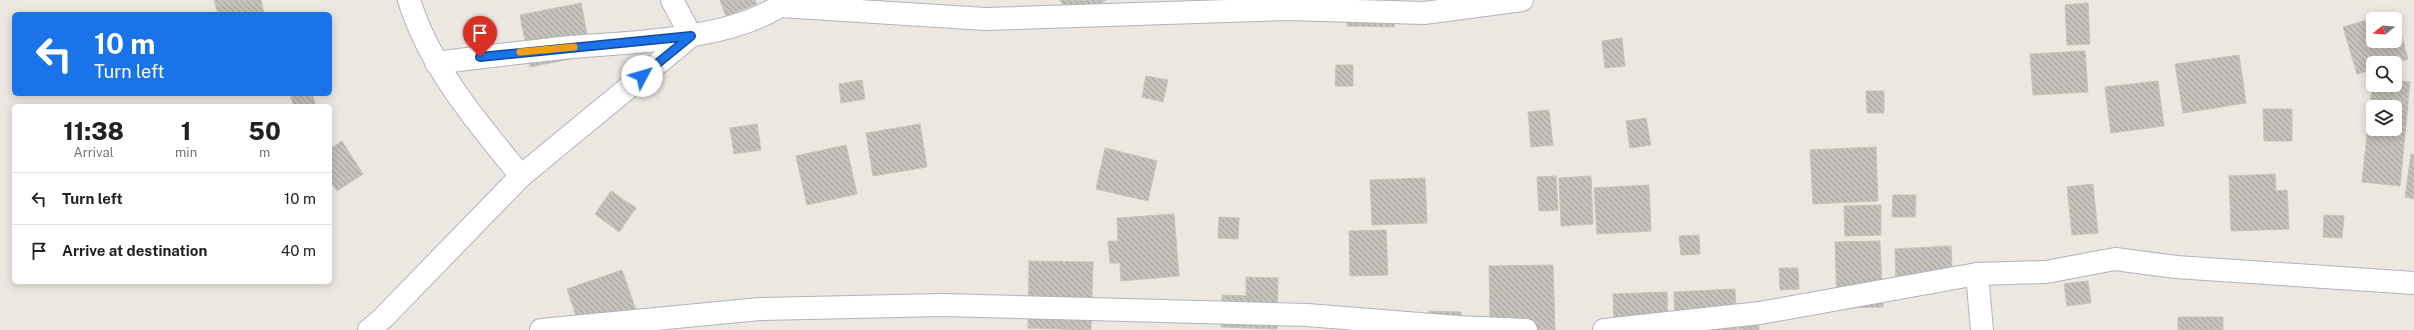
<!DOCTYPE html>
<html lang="en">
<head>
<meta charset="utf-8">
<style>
	:root { --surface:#fff; --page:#f2f2f2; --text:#222; --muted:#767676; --line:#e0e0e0 }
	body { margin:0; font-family:"Public Sans",sans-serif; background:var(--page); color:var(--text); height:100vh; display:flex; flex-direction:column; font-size:15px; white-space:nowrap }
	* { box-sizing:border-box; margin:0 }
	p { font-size:13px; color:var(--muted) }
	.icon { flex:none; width:22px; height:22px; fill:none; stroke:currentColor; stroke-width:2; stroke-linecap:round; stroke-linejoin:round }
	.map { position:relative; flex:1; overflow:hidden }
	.sheet { position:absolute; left:12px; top:104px; width:320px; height:180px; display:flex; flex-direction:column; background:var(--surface); border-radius:6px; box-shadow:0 2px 10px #0003 }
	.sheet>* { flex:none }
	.guide { position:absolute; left:12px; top:12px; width:320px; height:84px; border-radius:6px; box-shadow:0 2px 10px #0003; background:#1a73e8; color:#fff; overflow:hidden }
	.needle { width:26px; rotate:253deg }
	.tools { position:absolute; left:2366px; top:12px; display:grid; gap:8px }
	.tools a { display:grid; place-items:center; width:36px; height:36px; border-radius:6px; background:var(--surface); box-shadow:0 2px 10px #0003; font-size:20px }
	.pin { position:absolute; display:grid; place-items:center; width:34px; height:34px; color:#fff; margin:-41px -17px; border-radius:50% 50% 50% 0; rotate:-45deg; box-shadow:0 0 4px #0007 }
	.pin .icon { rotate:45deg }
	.me { position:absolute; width:44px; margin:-22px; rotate:51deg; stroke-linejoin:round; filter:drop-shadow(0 0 3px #0008) }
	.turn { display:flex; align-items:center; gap:14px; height:84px; padding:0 16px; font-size:18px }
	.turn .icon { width:52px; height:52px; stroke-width:2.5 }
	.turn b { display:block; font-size:28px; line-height:34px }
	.eta { display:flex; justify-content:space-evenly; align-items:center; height:68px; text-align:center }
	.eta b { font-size:24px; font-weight:800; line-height:28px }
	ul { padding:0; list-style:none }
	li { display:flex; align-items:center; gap:12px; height:52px; padding:0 16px; border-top:1px solid var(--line) }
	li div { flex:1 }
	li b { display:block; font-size:15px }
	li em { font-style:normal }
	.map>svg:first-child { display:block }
	.building { fill:url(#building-back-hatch); stroke:#c8c3bb; fill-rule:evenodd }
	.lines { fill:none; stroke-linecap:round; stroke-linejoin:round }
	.minor-casing { stroke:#b1b3bb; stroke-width:24 }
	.minor { stroke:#fff; stroke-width:22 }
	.route-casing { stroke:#114b97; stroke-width:10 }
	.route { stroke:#1a73e8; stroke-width:7 }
	.slow { stroke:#f59e0b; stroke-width:7 }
</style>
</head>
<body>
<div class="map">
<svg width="2414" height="330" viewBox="0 0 2414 330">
	<defs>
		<pattern id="building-back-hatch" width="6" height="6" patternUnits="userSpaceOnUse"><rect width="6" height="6" fill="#c5c2bc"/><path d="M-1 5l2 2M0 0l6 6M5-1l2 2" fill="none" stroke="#a09e99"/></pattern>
	</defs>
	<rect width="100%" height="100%" fill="#ece7e1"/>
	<g class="building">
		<polygon points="214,0 261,0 264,14 218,14"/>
		<polygon points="720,0 755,0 757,4 726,16"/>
		<polygon points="1060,0 1106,0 1073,21"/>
		<polygon points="1348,0 1395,0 1394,27 1347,26"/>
		<polygon points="581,3 591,55 530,67 520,15"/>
		<polygon points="2088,3 2090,44 2067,45 2065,5"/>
		<path d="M2395,12L2408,59L2395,63H2373V69L2357,74L2343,27ZM2373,19H2395V41H2373Z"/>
		<polygon points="1622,38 1625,66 1605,68 1602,41"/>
		<polygon points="2085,51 2088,92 2033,95 2030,54"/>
		<polygon points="2239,55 2246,103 2183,113 2175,64"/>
		<polygon points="1336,65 1353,65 1353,86 1335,86"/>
		<polygon points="1146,76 1168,80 1163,102 1142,97"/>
		<path d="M2373,78V85H2395V80L2410,82L2400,186L2362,182ZM2373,107H2395V129H2373Z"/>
		<polygon points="862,80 865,99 841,103 839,84"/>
		<polygon points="2158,81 2164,126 2111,133 2105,87"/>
		<polygon points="1866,91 1884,91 1884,113 1867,113"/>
		<polygon points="290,94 312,94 316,106 294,106"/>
		<polygon points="2263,109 2292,109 2292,141 2264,141"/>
		<polygon points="1549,110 1553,145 1531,147 1528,112"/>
		<polygon points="1646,118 1651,145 1630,148 1626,121"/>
		<polygon points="757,124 761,150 734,154 730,128"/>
		<polygon points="920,124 927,167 873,176 866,133"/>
		<polygon points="342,141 363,174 337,191 330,180 330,149"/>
		<polygon points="846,145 857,194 807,205 796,156"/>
		<polygon points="1876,147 1878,201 1813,204 1810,150"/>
		<polygon points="1105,148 1157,161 1148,201 1096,189"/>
		<polygon points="2411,154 2414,154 2414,199 2405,197"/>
		<polygon points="2275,174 2276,191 2287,190 2289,229 2231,231 2229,176"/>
		<polygon points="1556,176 1558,210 1539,211 1537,177"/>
		<polygon points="1591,176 1593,224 1561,226 1559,178"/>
		<polygon points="1425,178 1427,223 1372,225 1370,180"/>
		<polygon points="2093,184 2098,233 2072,235 2067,187"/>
		<polygon points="1649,185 1651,231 1597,234 1594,188"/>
		<polygon points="611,191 636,208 619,232 595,214"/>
		<polygon points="1893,195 1916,195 1915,217 1892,217"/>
		<polygon points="1881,205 1881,235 1845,236 1844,206"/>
		<polygon points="1174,214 1179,276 1121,281 1120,263 1110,263 1108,241 1118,241 1117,218"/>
		<polygon points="2324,215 2344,216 2342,238 2323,237"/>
		<polygon points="1219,217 1239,218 1238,239 1218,238"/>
		<polygon points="1386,230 1388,275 1350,276 1349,231"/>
		<polygon points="1699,235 1700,254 1681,255 1679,236"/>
		<polygon points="1880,241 1883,307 1837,308 1835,242"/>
		<polygon points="1951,246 1953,288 1896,290 1895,249"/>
		<polygon points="1029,261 1093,262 1091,330 1028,328"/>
		<polygon points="1553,265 1555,330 1512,330 1512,317 1490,318 1489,266"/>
		<polygon points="1779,268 1798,268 1799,289 1780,290"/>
		<polygon points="622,270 637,313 581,330 567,289"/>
		<polygon points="1246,277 1278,278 1277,329 1221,327 1222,295 1246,296"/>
		<polygon points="2088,281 2091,303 2067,306 2064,284"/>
		<polygon points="1735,289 1737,330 1675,330 1674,292"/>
		<polygon points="1667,292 1668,330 1614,330 1613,294"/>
		<polygon points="1758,310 1759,330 1739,330 1739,311"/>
		<polygon points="1429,311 1461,312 1461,322 1429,330"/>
		<rect x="2178" y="317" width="45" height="13"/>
	</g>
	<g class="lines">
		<defs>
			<g id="minor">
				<path d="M409,0C430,68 477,122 521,176"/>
				<polyline points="672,0 691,36"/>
				<polyline points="781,6 985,19 1288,9 1424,13 1522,0"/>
				<path d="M436,63C481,57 526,52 571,47C635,42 737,40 788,0"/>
				<polyline points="1977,274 1982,330"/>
				<polyline points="369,330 383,318 521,176 691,36"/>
				<polyline points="541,330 760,309 943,305 1307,315 1457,327 1526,330"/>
				<polyline points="1604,330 1760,313 1977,274 2046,272 2115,259 2176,267 2414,283"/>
			</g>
		</defs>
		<use href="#minor" class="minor-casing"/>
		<use href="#minor" class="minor"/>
	</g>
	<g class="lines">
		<defs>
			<polyline id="route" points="480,57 691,36 642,76"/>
		</defs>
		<use href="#route" class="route-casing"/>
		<use href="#route" class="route"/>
		<polyline class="slow" points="520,52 574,47"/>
	</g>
</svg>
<div class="tools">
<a><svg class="needle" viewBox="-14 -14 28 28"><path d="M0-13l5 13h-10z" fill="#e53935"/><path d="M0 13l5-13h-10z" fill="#767676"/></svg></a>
<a><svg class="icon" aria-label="search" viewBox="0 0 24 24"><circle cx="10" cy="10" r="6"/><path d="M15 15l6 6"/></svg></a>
<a><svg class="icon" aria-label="layers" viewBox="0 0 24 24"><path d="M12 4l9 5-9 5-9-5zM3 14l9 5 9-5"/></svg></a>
</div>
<div class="pin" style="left:480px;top:57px;background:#d93025"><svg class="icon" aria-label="arrive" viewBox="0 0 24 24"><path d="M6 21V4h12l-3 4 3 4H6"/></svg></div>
<svg class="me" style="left:642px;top:76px" viewBox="-20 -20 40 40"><circle r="19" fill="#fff"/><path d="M0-13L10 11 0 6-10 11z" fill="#1a73e8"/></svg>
<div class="guide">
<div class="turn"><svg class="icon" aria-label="left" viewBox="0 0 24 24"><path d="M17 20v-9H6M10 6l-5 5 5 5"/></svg><div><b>10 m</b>Turn left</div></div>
</div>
<section class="sheet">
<div class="eta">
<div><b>11:38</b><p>Arrival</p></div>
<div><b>1</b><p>min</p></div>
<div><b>50</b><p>m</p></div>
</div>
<ul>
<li><svg class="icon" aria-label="left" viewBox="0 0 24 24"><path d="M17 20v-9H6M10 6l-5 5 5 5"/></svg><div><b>Turn left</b></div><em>10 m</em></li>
<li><svg class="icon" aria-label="arrive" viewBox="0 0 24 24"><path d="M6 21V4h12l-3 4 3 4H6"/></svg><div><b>Arrive at destination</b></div><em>40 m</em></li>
</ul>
</section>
</div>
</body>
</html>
